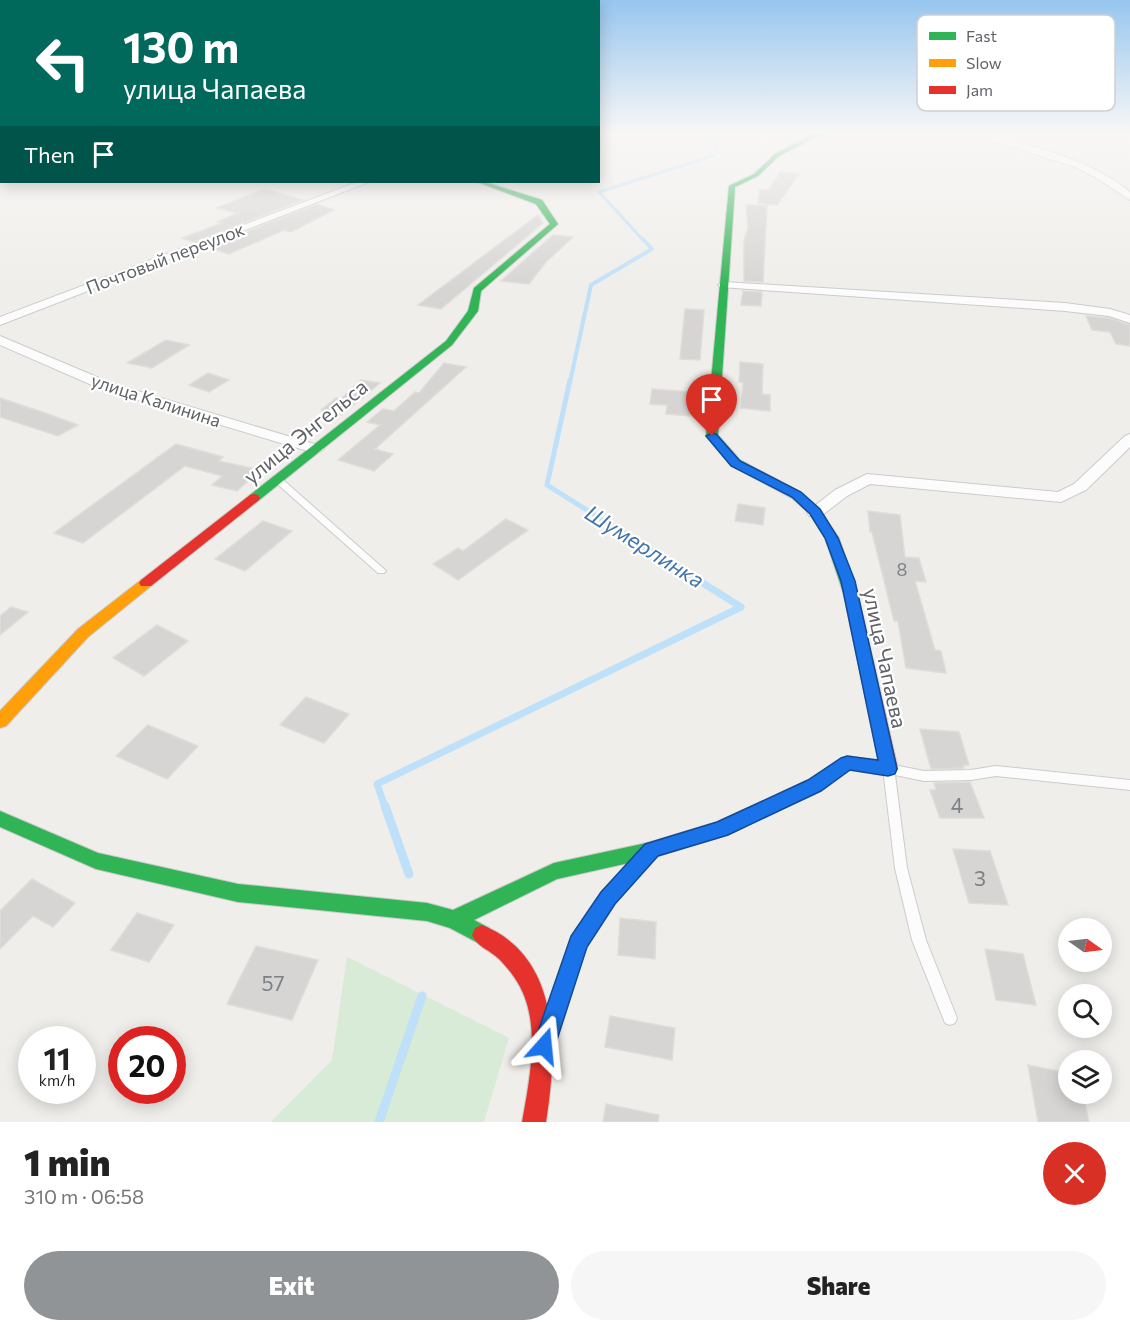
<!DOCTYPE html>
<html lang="en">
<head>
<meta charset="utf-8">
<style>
	:root { --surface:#fff; --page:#f6f6f6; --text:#222; --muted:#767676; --accent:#919496 }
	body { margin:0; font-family:Commissioner,sans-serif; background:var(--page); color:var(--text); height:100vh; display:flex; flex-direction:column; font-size:22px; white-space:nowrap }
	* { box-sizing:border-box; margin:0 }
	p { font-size:20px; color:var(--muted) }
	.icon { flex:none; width:33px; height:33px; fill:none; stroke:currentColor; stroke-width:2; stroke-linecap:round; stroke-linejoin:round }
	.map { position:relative; height:1122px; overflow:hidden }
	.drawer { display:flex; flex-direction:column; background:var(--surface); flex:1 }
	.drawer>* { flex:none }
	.banner { position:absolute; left:0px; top:0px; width:600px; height:183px; box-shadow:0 3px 15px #0003; background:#00695c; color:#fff; overflow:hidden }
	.needle { width:39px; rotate:104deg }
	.controls { position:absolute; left:1058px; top:918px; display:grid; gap:12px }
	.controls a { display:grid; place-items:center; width:54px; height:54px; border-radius:50%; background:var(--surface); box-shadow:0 3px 15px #0003; font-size:30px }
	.speed { position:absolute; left:18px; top:1026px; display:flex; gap:12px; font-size:30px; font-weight:700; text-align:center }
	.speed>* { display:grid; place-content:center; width:78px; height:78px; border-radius:50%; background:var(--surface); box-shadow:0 3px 15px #0003; line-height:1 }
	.speed small { font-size:15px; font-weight:400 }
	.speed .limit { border:9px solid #d22; background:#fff; color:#111 }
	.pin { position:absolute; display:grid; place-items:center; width:51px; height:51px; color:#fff; margin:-62px -26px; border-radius:50% 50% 50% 0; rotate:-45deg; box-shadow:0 0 6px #0007 }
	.pin .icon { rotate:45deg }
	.me { position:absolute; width:66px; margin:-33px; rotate:18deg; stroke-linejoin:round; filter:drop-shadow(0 0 4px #0008) }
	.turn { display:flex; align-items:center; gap:21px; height:126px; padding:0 24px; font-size:27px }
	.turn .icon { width:78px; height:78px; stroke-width:2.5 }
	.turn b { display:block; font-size:42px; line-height:51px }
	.then { display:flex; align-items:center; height:57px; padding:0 24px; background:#0003; gap:12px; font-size:22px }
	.round { display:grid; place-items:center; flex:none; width:63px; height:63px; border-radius:32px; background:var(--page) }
	.headline { display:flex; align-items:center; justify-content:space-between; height:102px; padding:0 24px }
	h1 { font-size:36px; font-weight:800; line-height:45px }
	.cta { display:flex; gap:12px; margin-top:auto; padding:12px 24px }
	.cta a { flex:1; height:69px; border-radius:36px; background:var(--accent); color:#fff; font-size:24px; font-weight:800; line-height:69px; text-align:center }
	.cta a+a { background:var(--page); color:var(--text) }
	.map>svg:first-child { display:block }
	.green { fill:#d8ebd6 }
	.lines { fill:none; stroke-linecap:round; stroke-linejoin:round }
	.stream-far4 { stroke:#bfe0f9; stroke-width:3 }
	.stream-far3 { stroke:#bfe0f9; stroke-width:4 }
	.stream-far2 { stroke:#bfe0f9; stroke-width:5 }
	.stream-far1 { stroke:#bfe0f9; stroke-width:7 }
	.stream { stroke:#bfe0f9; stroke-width:9 }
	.building { fill:#d6d5d3; stroke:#deddd9; stroke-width:1.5 }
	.lane-casing { stroke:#cbcccc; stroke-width:2 }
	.street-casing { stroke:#cbcccc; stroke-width:2 }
	.fast-casing { stroke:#cacacb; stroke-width:2 }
	.slow-casing { stroke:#cacacb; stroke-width:2 }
	.jam-casing { stroke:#cacacb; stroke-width:2 }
	.lane { fill:#fdfcfc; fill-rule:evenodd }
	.street { fill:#fdfcfc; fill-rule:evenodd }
	.fast { fill:#30b455; fill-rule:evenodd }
	.slow { fill:#ff9f0a; fill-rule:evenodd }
	.jam { fill:#e5322d; fill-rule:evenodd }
	.route { fill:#1a73e8; stroke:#114b97; stroke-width:1.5 }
	.labels { text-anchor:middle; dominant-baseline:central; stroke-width:4.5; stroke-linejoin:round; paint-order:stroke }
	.far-street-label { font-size:18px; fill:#5f6368; stroke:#fff }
	.number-label { font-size:18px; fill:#7e8184 }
	.street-label { font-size:21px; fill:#5f6368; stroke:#fff }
	.near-number-label { font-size:21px; fill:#7e8184 }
	.water-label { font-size:22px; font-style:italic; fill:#4174aa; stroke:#fff }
	.key { fill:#fff; stroke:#cfd0d2; stroke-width:1.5 }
	.key-label { font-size:16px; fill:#5f6368 }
</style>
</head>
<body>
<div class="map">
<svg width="1130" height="1122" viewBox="0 0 1130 1122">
	<rect width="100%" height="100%" fill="#efeeea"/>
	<polygon class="green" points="347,957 509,1038 484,1122 271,1122 332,1060"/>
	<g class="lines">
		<polyline class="stream-far4" points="644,241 599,192 715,155 718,134 721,132"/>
		<polyline class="stream-far3" points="570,382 591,285 652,249 643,239"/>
		<polyline class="stream-far2" points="570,380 547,485 676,566"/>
		<polyline class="stream-far1" points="385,807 377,784 741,607 674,565"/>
		<g class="stream">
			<polyline points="385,806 409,874"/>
			<polyline points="379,1122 422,996"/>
		</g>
	</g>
	<g class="building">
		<polygon points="781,172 799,174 777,205 758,203 760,189 768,190"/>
		<polygon points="265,189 303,200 193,242 182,238 222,223 217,222 238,213 216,208"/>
		<polygon points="317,204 334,210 291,232 284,230 229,254 208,247"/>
		<polygon points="746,205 767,206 763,282 744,281 744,241 748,228"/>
		<polygon points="538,215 543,223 441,309 418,305"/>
		<polygon points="553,235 573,237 546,262 529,284 501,281"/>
		<polygon points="743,291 762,292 761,306 741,305"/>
		<polygon points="685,309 704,310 700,360 680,359"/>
		<polygon points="1086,316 1109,318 1130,325 1130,346 1116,344 1110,332 1092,330"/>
		<polygon points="166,340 189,345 152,368 127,363"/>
		<polygon points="740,362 763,364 762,394 770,395 770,411 741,408 743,383 739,382"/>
		<polygon points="444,363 466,367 375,449 393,454 374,471 338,460 380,425 367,422 383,409 394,411 415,392 419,393"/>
		<polygon points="208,373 229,380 209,392 189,385"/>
		<polygon points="361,380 380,383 341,415 321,410 336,398 341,399"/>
		<polygon points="652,389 691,392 690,416 666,414 667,405 650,404"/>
		<polygon points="0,398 48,414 78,425 58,436 0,417"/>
		<polygon points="176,444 223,457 219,461 260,470 237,491 212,485 222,476 185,466 83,543 54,533"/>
		<polygon points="738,504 765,508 763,525 735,521"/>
		<polygon points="868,511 900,515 905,557 919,558 926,582 915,581 935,650 941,651 946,673 906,668 898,621 894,621 872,532 870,532"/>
		<polygon points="506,519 528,530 458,580 433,564 458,548 463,551"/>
		<polygon points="263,521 292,531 245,571 215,559"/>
		<polygon points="11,607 28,612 0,635 0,616"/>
		<polygon points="157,625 188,641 144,676 113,658"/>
		<polygon points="306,697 349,714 324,743 280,725"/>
		<polygon points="148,725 198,746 167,779 116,756"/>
		<polygon points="920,729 959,732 969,765 963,765 964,768 931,769"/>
		<polygon points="970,782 984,818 940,818 930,790 936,790 934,783"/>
		<polygon points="953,849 990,851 1008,905 969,903"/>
		<polygon points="32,879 75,903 53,927 33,916 0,949 0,911"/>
		<polygon points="137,913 174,925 149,962 111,950"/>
		<polygon points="620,918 656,922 655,959 618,955"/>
		<polygon points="256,946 318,960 292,1020 227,1004"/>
		<polygon points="985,949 1023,954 1036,1005 996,1000"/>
		<polygon points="610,1016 675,1028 672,1060 605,1047"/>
		<polygon points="1028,1065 1068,1073 1068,1094 1083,1094 1089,1122 1038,1122"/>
		<polygon points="606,1104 659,1115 658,1122 603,1122"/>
	</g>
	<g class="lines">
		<defs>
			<g id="lane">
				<polygon points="275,478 281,478 384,569 386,571 384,573 378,573 275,482 274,480"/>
				<polygon points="889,764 924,771 971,770 996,766 1130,780 1130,790 996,776 971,780 924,781 895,775 907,868 926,940 957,1018 955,1023 950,1025 945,1023 912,940 895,868 883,769 885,766"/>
				<polygon points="640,857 644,859 646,863 644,867 613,902 584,946 560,1018 555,1020 550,1018 548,1013 573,938 603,894 636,859"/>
			</g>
			<g id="street">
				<path d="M965,132H980C1030,146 1089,158 1130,192V200L1095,177L1075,167Z"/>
				<rect x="0" y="136" width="2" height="4"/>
				<polygon points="357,182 369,182 0,325 0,317"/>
				<polygon points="724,282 1065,303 1110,309 1130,315 1130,323 1109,316 1065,311 720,287 718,285"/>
				<polygon points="0,336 111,383 321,446 324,449 316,454 311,452 101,389 0,345"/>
				<polygon points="1130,434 1130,447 1086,490 1061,502 870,484 847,496 821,516 809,516 807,512 835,490 867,474 1058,492 1074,484 1125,436"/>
			</g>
			<g id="fast">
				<polygon points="817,132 826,132 779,156 758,176 735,187 718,435 740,460 800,492 819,509 839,538 858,595 851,600 844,595 825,538 810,514 792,498 732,466 706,436 729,186 754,174 775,154"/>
				<polygon points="477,182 485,182 542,200 558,224 481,291 478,311 452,345 258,501 250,501 248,498 250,495 446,341 468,311 474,288 550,224 536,204"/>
				<polygon points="847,756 889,763 892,768 889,773 883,775 850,770 820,790 727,835 651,858 557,879 474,920 489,928 492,935 489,942 482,945 450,928 427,921 238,902 96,869 0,827 0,811 98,853 238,884 427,903 453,910 554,863 651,842 717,822 808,780"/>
			</g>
			<polygon id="slow" points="146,578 153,583 151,586 88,637 6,726 0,728 0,711 78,629 141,580"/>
			<g id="jam">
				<polygon points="254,494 258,495 260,498 258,501 151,586 141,586 139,583 141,580 250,495"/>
				<polygon points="851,590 858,595 898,769 895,774 889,776 877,773 874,768 879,762 844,595"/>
				<path d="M482,925C562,957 557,1053 546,1122H522C530,1077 543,1017 514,977C510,971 504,964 499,959C490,950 477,947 472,935L475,928Z"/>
			</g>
		</defs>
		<use href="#lane" class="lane-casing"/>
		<use href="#street" class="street-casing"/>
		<use href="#fast" class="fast-casing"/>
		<use href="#slow" class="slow-casing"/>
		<use href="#jam" class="jam-casing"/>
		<use href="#lane" class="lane"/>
		<use href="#street" class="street"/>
		<use href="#fast" class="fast"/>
		<use href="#slow" class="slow"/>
		<use href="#jam" class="jam"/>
	</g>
	<linearGradient id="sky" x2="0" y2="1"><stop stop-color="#97c6ef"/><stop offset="0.46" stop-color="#f8f7f6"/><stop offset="1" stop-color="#f8f7f6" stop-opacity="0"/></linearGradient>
	<rect width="1130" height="289" fill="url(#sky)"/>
	<polygon class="route" points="712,433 716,434 740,461 801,492 820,509 838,538 855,581 897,769 895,774 888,776 850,770 821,791 728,835 658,856 615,904 587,947 555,1046 552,1053 544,1057 536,1053 533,1046 571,936 601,892 645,844 717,822 808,780 841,758 847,756 878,760 841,581 825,538 810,514 792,497 731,466 706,436"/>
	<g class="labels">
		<g class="far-street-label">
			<text transform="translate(165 258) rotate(-21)">Почтовый переулок</text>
			<text transform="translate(156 400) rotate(18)">улица Калинина</text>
		</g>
		<g class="number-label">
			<text x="902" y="569">8</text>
		</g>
		<g class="street-label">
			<text transform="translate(305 431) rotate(-39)">улица Энгельса</text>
			<text transform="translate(886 658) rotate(78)">улица Чапаева</text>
		</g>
		<g class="near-number-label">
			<text x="957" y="804">4</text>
			<text x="980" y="877">3</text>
			<text x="273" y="982">57</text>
		</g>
		<g class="water-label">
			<text transform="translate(645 546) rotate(32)">Шумерлинка</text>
		</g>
	</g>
	<rect x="917" y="15" width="198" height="96" rx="9" class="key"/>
	<rect x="929" y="32" width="27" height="8" fill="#30b455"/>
	<rect x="929" y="59" width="27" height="8" fill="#ff9f0a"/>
	<rect x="929" y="86" width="27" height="8" fill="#e5322d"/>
	<g class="key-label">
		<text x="966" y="42">Fast</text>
		<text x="966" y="69">Slow</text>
		<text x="966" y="96">Jam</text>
	</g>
</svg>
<div class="controls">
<a><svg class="needle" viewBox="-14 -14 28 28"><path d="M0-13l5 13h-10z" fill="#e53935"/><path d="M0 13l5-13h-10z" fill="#767676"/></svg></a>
<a><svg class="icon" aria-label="search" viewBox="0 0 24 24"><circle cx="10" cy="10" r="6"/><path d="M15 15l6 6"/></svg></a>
<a><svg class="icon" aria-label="layers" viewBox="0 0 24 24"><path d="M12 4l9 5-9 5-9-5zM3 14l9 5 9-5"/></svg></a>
</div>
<div class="speed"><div>11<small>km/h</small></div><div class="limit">20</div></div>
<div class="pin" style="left:712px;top:436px;background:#d93025"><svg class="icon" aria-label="arrive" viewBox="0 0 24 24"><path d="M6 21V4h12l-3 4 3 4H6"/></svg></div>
<svg class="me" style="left:544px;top:1046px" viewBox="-20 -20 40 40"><path d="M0-17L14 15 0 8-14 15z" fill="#1a73e8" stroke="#fff" stroke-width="4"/></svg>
<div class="banner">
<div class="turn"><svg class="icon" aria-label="left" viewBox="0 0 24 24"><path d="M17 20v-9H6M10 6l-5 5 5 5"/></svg><div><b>130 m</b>улица Чапаева</div></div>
<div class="then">Then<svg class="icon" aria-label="arrive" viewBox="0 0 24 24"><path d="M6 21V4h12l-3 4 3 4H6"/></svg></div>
</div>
</div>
<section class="drawer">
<div class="headline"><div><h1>1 min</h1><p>310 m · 06:58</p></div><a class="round" style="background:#d93025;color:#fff"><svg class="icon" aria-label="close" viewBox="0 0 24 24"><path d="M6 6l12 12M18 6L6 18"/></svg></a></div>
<div class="cta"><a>Exit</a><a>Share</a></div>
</section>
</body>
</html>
